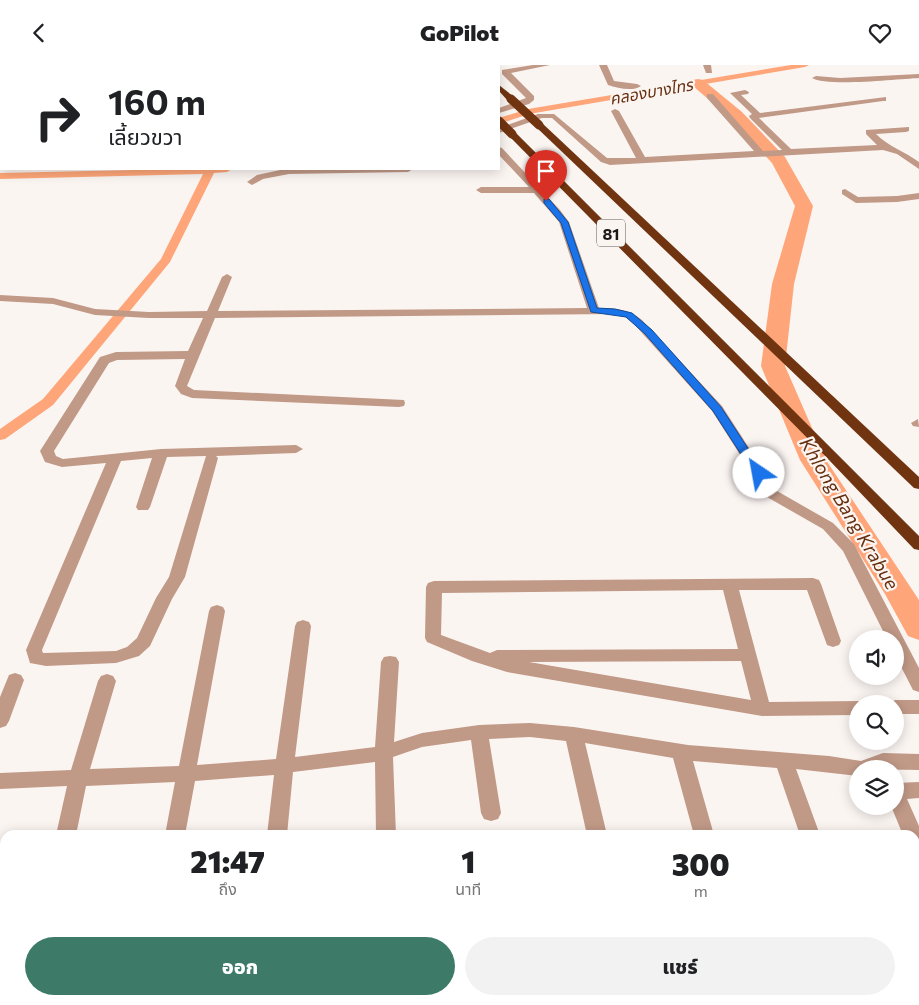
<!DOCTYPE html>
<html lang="th">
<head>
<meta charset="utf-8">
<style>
	:root { --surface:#fff; --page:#f2f2f2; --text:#202124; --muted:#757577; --accent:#3d7b68 }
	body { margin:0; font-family:Commissioner,"Noto Sans Thai",sans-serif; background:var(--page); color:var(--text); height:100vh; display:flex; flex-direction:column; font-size:19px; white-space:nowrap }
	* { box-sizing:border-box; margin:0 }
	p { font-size:16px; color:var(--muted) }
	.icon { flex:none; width:28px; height:28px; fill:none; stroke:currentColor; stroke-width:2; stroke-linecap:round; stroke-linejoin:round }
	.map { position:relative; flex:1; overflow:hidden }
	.sheet { position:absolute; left:0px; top:765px; width:920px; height:175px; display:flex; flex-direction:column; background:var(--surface); border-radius:15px 15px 0 0; box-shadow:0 2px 12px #0003 }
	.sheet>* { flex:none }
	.hud { position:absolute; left:0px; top:0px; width:500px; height:105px; box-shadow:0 2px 12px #0003; background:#fff; color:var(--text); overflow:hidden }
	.tools { position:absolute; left:849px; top:565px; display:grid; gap:10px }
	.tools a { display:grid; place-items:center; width:55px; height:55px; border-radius:50%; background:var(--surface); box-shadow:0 2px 12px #0003; font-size:25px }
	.pin { position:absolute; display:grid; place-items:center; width:42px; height:42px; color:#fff; margin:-51px -21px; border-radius:50% 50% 50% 0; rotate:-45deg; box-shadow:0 0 5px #0007 }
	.pin .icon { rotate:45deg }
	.me { position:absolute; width:55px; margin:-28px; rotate:327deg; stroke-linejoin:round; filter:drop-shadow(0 0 4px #0008) }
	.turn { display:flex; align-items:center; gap:18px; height:105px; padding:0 25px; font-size:22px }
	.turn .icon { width:65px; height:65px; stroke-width:2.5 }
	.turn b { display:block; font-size:35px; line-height:42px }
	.eta { display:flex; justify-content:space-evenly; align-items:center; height:85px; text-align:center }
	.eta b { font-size:30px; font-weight:800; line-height:35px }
	.cta { display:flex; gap:10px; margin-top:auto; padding:10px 25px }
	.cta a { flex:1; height:58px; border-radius:30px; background:var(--accent); color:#fff; font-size:20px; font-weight:800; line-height:58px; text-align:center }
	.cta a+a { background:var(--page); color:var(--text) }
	header { display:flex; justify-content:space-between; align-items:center; height:65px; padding:0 25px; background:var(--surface); font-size:22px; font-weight:800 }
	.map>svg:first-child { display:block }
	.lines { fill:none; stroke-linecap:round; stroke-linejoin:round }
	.canal { fill:#fea679; fill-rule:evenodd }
	.river { fill:#fea679; fill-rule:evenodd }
	.minor { fill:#c19987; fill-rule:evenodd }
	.highway { fill:#703411; fill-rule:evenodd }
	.highway-bridge { stroke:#703411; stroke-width:9 }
	.route { fill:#1a73e8; stroke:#114b97 }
	.labels { text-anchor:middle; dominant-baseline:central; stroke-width:4.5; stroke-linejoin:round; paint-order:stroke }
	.far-water-label { font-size:16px; font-style:italic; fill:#662f0f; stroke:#fbf5f2 }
	.shield { fill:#fbf5f2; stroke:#5e5a59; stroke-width:1 }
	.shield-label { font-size:16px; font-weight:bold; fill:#1a1817 }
	.water-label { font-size:19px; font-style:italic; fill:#662f0f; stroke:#fbf5f2 }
</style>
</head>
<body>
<header><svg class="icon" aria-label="back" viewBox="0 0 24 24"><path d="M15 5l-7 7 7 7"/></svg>GoPilot<svg class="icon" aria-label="heart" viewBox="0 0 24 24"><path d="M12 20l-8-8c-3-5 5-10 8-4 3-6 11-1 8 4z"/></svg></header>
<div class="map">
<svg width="919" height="940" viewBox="0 0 919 940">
	<rect width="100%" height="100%" fill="#fbf5f2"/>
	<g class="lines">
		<g class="canal">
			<rect x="213" y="0" width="8" height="1"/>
			<polygon points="791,0 809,0 805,2 529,49 499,59 499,53 528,44"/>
			<polygon points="178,104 232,104 227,107 214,108 170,197 53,340 5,374 0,375 0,364 43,334 161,194 203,109 0,114 0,108"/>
		</g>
		<polygon class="river" points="698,14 703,15 742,47 785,92 813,141 794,219 785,301 826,395 919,535 919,575 908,571 885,529 800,395 761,301 772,219 795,141 772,98 730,53 693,21 691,18 693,15"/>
		<g class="minor">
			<rect x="148" y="0" width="8" height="1"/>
			<polygon points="302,0 310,0 311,1 303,1"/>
			<polygon points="378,0 386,0 387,1 379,1"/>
			<polygon points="400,0 408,0 409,1 401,1"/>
			<polygon points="533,0 550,0 511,8 534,31 534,35 529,39 499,48 499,43 526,33 502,9 502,5"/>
			<path d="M599,0H607L614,16L637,19L641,21C632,27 618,23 608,20Z"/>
			<polygon points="703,0 711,0 712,8 706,8"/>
			<path d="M919,9V13C899,14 826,22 812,13L816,11L840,13Z"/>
			<path d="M745,25L749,27L748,29L741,30L760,48L886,32V36H883L759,53L791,84L877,80L866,69V65L909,62V66L906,67L876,69C889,82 904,86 919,97V104L897,89L883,85L610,100L601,97L552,53H542L499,68V63L538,49H554L607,93H636L611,46L615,44L619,46L645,92L754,86L707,33V29H713L763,86L782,85L750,53L749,51L752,49L730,28Z"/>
			<rect x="0" y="30" width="1" height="4"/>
			<path d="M499,82L502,83L560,145L569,157L599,243C615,243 629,244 642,255L722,341L777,426L833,458L854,479L919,603V627L913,625L895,590V574H887L843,486L823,464L767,432L712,346L634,259L625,252L614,249L215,253L187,321L194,325L404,335L405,338L404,341L399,342L192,333L181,329L175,321L185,294L117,295L109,298L54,386L56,391L63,394L161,384L296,380L303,384L296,388L216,391L218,393L185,512L172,534L150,581L139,591L116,598L46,601L30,598L26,585L106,398L62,402L45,397L40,386L100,292L116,287L188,286L203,253H149L95,250L53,239L0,236V230L53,233L95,244L149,247L207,246L222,212L227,209L232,212L218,246L587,243L559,157L534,128H481L476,125L481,122H529L499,90ZM206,391L169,512L156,533L137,573L127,582L116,586L43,588L42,585L121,396L152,393L136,442L138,445H148L150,442L167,392Z"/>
			<polygon points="285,104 413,104 408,107 289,109 263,114 252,120 247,117 257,110"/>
			<polygon points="845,124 858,132 897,131 919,128 919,134 897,137 856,138 842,129 842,125"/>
			<polygon points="918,354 919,362 913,361 911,358"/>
			<path d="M813,513L819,515L821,519L841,576L839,580L833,582L827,580L807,525H739L769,637L858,636L865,639H858V650L762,651L507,607L472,596L427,577L425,573L426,522L428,518L434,516ZM723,525L738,584L497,585L490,588L441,570L442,528ZM741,596L751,635L529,597Z"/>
			<polygon points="217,540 223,542 225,546 197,700 276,694 295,561 297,557 303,555 309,557 311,561 295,692 375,682 381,597 384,592 390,591 396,592 399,597 394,677 422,668 479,660 530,658 574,662 688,680 829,691 861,696 883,688 919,689 919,705 858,704 858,711 796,704 820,770 800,770 777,703 693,696 714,770 694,770 673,693 585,678 607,770 587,770 566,676 530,672 489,674 501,748 498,754 491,756 484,754 481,748 471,675 422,682 393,692 396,770 376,770 375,697 293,707 287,770 267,770 274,710 195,716 185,770 165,770 175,717 86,721 76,770 56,770 67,721 0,724 0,708 71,705 98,616 101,611 107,609 113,611 116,616 90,704 179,701 209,546 211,542"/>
			<polygon points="15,608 21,610 24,615 9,656 6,661 0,663 0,632 9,610"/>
			<polygon points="895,635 919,635 919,649 895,649 895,639 888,639"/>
			<polygon points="919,717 919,733 907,734 919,761 919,794 915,792 915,770 903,770 891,741 895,741 895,718"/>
			<polygon points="5,891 5,924 0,926 0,893"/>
			<polygon points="111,935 133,935 131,940 109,940"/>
			<polygon points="242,935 264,935 263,940 241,940"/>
			<polygon points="376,935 398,935 397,940 375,940"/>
			<rect x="503" y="935" width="22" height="5"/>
			<rect x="633" y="935" width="22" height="5"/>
			<rect x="762" y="935" width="22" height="5"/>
			<polygon points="889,935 911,935 912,940 890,940"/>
		</g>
		<g class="highway">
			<polygon points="439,0 447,0 448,1 440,1"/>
			<polygon points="471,0 479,0 480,1 472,1"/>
			<polygon points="499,20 514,32 514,36 508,36 499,26"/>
			<polygon points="536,58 542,58 919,412 919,424 914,423 536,62"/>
			<polygon points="512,66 515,67 919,471 919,485 914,484 829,395 509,71 509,67"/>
		</g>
		<g class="highway-bridge">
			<polyline points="511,34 539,60"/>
			<polyline points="499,56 512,69"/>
		</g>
	</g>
	<polygon class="route" points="544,134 549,134 568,157 597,243 615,244 632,248 652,265 721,342 764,408 763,411 755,411 713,346 645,269 626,252 591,247 561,158 544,138"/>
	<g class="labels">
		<g class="far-water-label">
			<text transform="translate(651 26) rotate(-10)">คลองบางไทร</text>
		</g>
		<rect class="shield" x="597" y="154.5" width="28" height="27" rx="4"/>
		<g class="shield-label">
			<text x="611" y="168">81</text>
		</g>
		<g class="water-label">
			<text transform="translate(850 448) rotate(59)">Khlong Bang Krabue</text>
		</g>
	</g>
</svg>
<div class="tools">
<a><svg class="icon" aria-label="sound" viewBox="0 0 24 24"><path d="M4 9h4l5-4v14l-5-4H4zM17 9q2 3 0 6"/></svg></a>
<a><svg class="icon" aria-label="search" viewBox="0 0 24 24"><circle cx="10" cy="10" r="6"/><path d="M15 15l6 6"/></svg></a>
<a><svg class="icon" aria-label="layers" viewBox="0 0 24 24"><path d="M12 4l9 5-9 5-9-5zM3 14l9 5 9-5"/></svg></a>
</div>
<div class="pin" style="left:546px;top:136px;background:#d93025"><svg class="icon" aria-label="arrive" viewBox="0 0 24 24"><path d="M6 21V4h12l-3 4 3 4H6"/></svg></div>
<svg class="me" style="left:759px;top:408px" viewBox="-20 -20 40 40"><circle r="19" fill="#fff"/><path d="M0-13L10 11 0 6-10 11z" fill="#1a73e8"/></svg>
<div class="hud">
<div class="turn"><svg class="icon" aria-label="right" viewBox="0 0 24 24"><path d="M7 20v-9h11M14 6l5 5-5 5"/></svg><div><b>160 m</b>เลี้ยวขวา</div></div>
</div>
<section class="sheet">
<div class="eta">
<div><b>21:47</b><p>ถึง</p></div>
<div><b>1</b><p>นาที</p></div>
<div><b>300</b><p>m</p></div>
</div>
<div class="cta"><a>ออก</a><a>แชร์</a></div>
</section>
</div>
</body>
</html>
